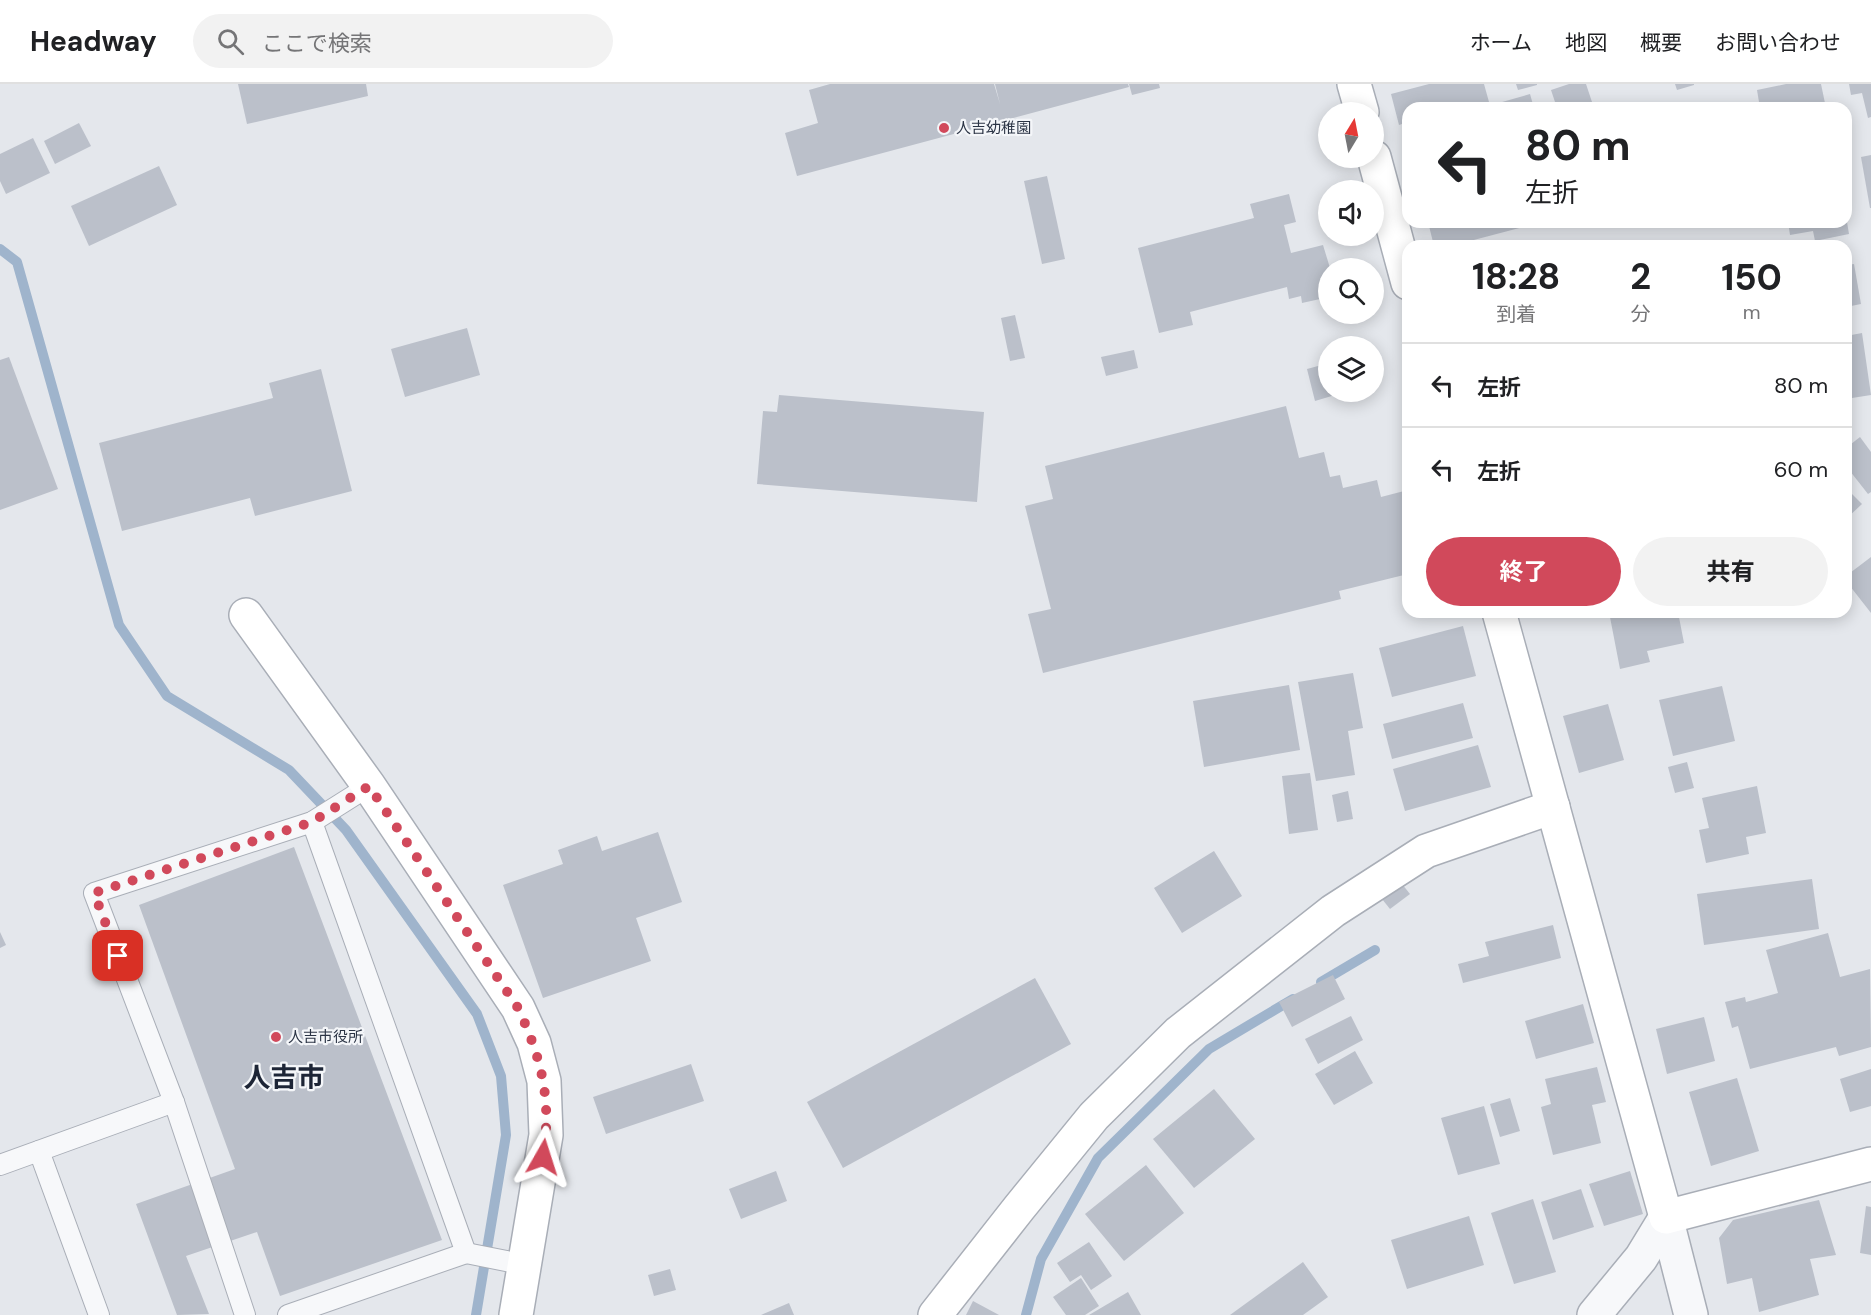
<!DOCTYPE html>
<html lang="ja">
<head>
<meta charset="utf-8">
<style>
	:root { --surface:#fff; --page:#f2f2f2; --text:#202124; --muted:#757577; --line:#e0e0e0; --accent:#d1495b }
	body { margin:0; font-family:"DM Sans","Noto Sans JP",sans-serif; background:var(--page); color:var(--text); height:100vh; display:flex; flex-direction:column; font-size:22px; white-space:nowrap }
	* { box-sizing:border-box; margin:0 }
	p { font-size:20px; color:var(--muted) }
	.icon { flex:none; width:33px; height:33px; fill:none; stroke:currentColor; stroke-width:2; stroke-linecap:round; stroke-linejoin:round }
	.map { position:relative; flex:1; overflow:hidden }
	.details { position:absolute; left:1402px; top:156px; width:450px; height:378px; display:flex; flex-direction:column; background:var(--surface); border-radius:18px; box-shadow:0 3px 15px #0003 }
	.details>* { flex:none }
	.banner { position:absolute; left:1402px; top:18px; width:450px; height:126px; border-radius:18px; box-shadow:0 3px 15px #0003; background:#fff; color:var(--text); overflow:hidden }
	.needle { width:39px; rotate:10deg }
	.fabs { position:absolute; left:1318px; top:18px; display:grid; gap:12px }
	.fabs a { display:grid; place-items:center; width:66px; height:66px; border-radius:50%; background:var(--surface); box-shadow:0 3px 15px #0003; font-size:30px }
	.pin { position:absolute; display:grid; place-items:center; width:51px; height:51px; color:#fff; margin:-26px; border-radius:12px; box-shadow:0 3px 9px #0006 }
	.me { position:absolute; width:66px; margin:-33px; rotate:6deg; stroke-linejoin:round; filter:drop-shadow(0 0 4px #0008) }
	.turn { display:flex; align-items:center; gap:21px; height:126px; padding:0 24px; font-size:27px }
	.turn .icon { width:78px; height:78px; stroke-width:2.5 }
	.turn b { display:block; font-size:42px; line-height:51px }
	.eta { display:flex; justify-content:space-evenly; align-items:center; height:102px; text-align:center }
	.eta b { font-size:36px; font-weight:700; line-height:42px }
	.action { display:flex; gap:12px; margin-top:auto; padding:12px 24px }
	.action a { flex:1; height:69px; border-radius:36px; background:var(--accent); color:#fff; font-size:24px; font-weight:700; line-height:69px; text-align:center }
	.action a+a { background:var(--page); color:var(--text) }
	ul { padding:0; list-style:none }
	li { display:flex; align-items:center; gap:18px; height:84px; padding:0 24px; border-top:2px solid var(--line) }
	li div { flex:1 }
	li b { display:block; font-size:22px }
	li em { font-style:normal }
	header { display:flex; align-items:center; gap:36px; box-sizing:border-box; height:84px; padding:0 30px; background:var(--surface); border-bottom:2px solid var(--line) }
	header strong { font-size:28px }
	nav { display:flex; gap:33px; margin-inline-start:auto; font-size:21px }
	.search { width:420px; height:54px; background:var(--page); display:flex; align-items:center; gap:15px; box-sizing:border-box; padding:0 21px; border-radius:33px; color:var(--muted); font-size:22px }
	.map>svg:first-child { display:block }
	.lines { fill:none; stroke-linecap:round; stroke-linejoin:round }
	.stream { stroke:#9fb4cc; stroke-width:10 }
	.building { fill:#bbc0ca }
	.lane-casing { stroke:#a9aeb7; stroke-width:22 }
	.street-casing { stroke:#a9aeb7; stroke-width:36 }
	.secondary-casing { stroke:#a9aeb7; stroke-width:36 }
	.lane { stroke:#f7f8fa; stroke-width:20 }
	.street { stroke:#f7f8fa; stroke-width:33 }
	.secondary { stroke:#fff; stroke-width:33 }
	.route { stroke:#d1495b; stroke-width:10; stroke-dasharray:0 18 }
	.poi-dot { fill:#d1495b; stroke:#f4f6f9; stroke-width:2 }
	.labels { text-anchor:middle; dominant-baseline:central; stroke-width:4.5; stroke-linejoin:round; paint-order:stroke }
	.poi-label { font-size:15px; fill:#2b3445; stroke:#f4f6f9; text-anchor:start }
	.town-label { font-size:27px; font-weight:bold; fill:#1d2536; stroke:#f4f6f9 }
</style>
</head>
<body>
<header>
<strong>Headway</strong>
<div class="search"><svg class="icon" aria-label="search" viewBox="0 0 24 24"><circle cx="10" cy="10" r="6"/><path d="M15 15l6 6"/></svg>ここで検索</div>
<nav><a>ホーム</a><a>地図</a><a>概要</a><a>お問い合わせ</a></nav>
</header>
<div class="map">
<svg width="1871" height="1231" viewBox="0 0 1871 1231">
	<rect width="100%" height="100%" fill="#e4e7ec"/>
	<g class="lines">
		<g class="stream">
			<polyline points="0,165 17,178 119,541 167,612 289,686 346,746 477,930 501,992 506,1051 476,1231"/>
			<polyline points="1321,898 1375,866"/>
			<polyline points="1026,1231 1041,1175 1098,1074 1209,965 1293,915"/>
		</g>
	</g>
	<g class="building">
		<polygon points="238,0 366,0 368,12 247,40"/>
		<polygon points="830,0 994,0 1000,20 995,0 1128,0 1129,3 797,92 785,49 818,39 809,6"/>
		<polygon points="1129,0 1159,0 1160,4 1132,11"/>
		<polygon points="1429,0 1484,0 1489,18 1464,24 1408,24 1408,38 1399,41 1391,10"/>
		<polygon points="1516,0 1537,0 1537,1 1518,6"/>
		<polygon points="1569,0 1586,0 1594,24 1557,24 1551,6"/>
		<polygon points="1675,0 1694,0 1694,1 1677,6"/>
		<polygon points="1786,0 1821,0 1826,24 1760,24 1757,6"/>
		<polygon points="1849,0 1871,0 1871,33 1868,34 1862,9 1851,11"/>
		<polygon points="1530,10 1534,24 1488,24 1488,22"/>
		<polygon points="79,39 91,62 55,80 44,57"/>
		<polygon points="33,54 50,89 6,110 0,97 0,70"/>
		<polygon points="1871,71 1871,124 1870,124 1861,73"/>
		<polygon points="159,82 177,121 89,162 71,122"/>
		<polygon points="1047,92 1065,175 1042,180 1024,97"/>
		<polygon points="1289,110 1296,138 1284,141 1291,169 1323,161 1330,184 1329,213 1302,219 1301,212 1289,215 1287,203 1190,228 1193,241 1159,249 1138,164 1254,134 1250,120"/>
		<polygon points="1428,138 1530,138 1531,141 1451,162 1434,162"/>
		<polygon points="1788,138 1847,138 1849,150 1815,157 1813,147 1790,151"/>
		<polygon points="1854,180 1861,220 1846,223 1846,181"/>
		<polygon points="1015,231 1025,274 1010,277 1001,234"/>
		<polygon points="467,244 480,291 405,313 391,265"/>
		<polygon points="1862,249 1871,311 1852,314 1849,296 1846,296 1846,252"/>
		<polygon points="1134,266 1138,284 1106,292 1101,273"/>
		<polygon points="9,273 58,405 0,426 0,276"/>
		<polygon points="1329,279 1329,308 1345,308 1315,317 1307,285"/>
		<polygon points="321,285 352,407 255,432 250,414 122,447 99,359 273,314 269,299"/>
		<polygon points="779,311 984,328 977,418 757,400 763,327 777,328"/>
		<polygon points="1286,322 1299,374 1324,368 1330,393 1340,391 1343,404 1377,396 1381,413 1408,406 1408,490 1339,507 1341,515 1043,589 1028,530 1051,525 1025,422 1053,415 1045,382"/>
		<polygon points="1860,353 1871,368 1871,408 1868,410 1846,382 1846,364"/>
		<polygon points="1846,404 1862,420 1846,435"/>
		<polygon points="1871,473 1871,529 1846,497 1846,492"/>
		<polygon points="1609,528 1678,528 1684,559 1647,567 1650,578 1620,585"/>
		<polygon points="1463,542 1476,592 1392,613 1379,564"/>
		<polygon points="1353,589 1363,644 1348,647 1355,691 1316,697 1298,598"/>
		<polygon points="1289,601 1300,666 1204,683 1193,617"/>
		<polygon points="1722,602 1735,657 1673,672 1659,616"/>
		<polygon points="1463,619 1473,654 1392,675 1383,640"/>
		<polygon points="1608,620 1624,676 1579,689 1563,632"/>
		<polygon points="1478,661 1491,703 1405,727 1393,685"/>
		<polygon points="1687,678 1694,704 1675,709 1668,683"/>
		<polygon points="1310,689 1318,746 1289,750 1282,692"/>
		<polygon points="1757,702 1766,749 1746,753 1749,770 1706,779 1699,746 1709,744 1702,714"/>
		<polygon points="1348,707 1353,735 1337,738 1332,711"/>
		<polygon points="658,748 682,818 636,834 651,877 543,914 503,801 563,780 558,766 597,752 602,767"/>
		<polygon points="294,763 442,1156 280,1212 257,1148 186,1172 209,1230 177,1231 136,1120 235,1085 139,821"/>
		<polygon points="1214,767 1242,812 1182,849 1154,804"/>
		<polygon points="1812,795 1819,845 1704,861 1697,810"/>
		<polygon points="1402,800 1410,810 1390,825 1382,815"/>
		<polygon points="1553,841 1561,874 1463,899 1458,880 1489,872 1485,858"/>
		<polygon points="0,848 6,861 0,864"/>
		<polygon points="1828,849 1840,893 1870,885 1871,963 1839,972 1836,963 1750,985 1738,942 1732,944 1725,918 1745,913 1746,918 1778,909 1766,866"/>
		<polygon points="1333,891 1345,915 1292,943 1279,918"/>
		<polygon points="1035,894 1071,960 843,1084 807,1018"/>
		<polygon points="1583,920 1594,959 1536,975 1525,937"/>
		<polygon points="1351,932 1363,956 1318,980 1305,955"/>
		<polygon points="1704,933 1715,977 1667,990 1656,945"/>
		<polygon points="1355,967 1373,999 1334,1021 1315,990"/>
		<polygon points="691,980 704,1017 606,1050 593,1013"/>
		<polygon points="1597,983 1606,1018 1592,1021 1601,1059 1553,1071 1541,1023 1551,1020 1545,995"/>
		<polygon points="1871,985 1871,1022 1850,1028 1840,995"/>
		<polygon points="1737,994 1759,1067 1711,1082 1689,1008"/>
		<polygon points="1214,1005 1255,1055 1194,1104 1153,1055"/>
		<polygon points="1510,1014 1520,1047 1500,1053 1490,1020"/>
		<polygon points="1484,1022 1500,1080 1458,1091 1441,1034"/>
		<polygon points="1146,1081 1184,1129 1124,1177 1085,1130"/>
		<polygon points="776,1087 787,1117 741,1135 729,1105"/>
		<polygon points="1630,1087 1643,1130 1604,1142 1589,1100"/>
		<polygon points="1581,1105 1594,1143 1553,1156 1541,1118"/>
		<polygon points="1533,1115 1556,1188 1514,1200 1491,1129"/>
		<polygon points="1819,1116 1836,1171 1810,1175 1819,1211 1759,1228 1752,1194 1727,1200 1719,1154 1733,1136"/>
		<polygon points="1866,1122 1871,1123 1871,1171 1860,1169"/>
		<polygon points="1469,1132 1484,1181 1407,1205 1391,1156"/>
		<polygon points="1089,1158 1112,1192 1091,1206 1081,1191 1070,1198 1057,1179"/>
		<polygon points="1303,1178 1328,1213 1303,1231 1230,1231"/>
		<polygon points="670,1185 676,1206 654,1212 648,1191"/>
		<polygon points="1081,1194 1099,1222 1085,1231 1066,1231 1053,1213"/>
		<polygon points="1128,1208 1141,1231 1089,1231"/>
		<polygon points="973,1217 999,1231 966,1231"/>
		<polygon points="789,1219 794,1231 761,1231"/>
	</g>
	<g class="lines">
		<defs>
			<g id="lane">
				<polyline points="39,1067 99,1231"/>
				<polyline points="0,1081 174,1018"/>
				<polyline points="466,1169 526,1181"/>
				<polyline points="245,1231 174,1018 94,809 312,738 369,702"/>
				<polyline points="288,1231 466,1169 312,738"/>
			</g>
			<g id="street">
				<polyline points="1666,1133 1691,1231"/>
				<polyline points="1594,1231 1641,1174 1666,1133"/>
			</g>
			<g id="secondary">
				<polyline points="1354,0 1362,28"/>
				<polyline points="1374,73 1408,199"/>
				<polyline points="1499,528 1666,1133 1871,1080"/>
				<polyline points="246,531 369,702 518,924 534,959 544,997 546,1051 516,1231"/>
				<polyline points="935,1231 1019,1124 1094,1032 1178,949 1333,827 1426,767 1553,723"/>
			</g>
		</defs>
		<use href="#lane" class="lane-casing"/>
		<use href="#street" class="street-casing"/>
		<use href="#secondary" class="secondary-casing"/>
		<use href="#lane" class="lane"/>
		<use href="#street" class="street"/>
		<use href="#secondary" class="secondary"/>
	</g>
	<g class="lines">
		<path class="route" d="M118,872L94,809L312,738L369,702L518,924C542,975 552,1017 543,1073"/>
	</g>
	<g class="poi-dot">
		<circle cx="944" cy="44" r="6"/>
		<circle cx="276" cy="953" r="6"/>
	</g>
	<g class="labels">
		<g class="poi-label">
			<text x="956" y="44">人吉幼稚園</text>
			<text x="288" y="953">人吉市役所</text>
		</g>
		<g class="town-label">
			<text x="284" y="993">人吉市</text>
		</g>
	</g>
</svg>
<div class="fabs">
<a><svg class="needle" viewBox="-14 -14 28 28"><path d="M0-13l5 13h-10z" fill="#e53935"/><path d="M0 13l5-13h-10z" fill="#757577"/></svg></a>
<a><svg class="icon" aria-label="sound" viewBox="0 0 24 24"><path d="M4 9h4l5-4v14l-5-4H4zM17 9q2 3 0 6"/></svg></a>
<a><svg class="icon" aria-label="search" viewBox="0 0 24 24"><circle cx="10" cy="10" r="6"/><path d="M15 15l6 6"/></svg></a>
<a><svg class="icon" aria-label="layers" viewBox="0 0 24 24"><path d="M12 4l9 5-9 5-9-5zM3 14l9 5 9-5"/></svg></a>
</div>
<div class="pin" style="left:118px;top:872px;background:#d93025"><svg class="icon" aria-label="arrive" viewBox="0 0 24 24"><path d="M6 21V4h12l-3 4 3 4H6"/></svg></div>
<svg class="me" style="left:543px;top:1073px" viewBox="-20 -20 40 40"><path d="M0-17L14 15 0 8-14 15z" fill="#d1495b" stroke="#fff" stroke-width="4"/></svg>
<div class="banner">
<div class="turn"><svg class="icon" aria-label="left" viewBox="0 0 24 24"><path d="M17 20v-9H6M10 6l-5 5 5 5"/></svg><div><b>80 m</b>左折</div></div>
</div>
<section class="details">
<div class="eta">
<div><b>18:28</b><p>到着</p></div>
<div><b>2</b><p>分</p></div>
<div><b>150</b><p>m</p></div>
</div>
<ul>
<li><svg class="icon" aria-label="left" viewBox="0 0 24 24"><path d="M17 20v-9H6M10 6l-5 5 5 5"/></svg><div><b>左折</b></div><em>80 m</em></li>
<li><svg class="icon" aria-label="left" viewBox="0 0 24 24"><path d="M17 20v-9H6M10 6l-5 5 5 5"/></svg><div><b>左折</b></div><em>60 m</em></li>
</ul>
<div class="action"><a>終了</a><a>共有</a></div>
</section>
</div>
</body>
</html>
